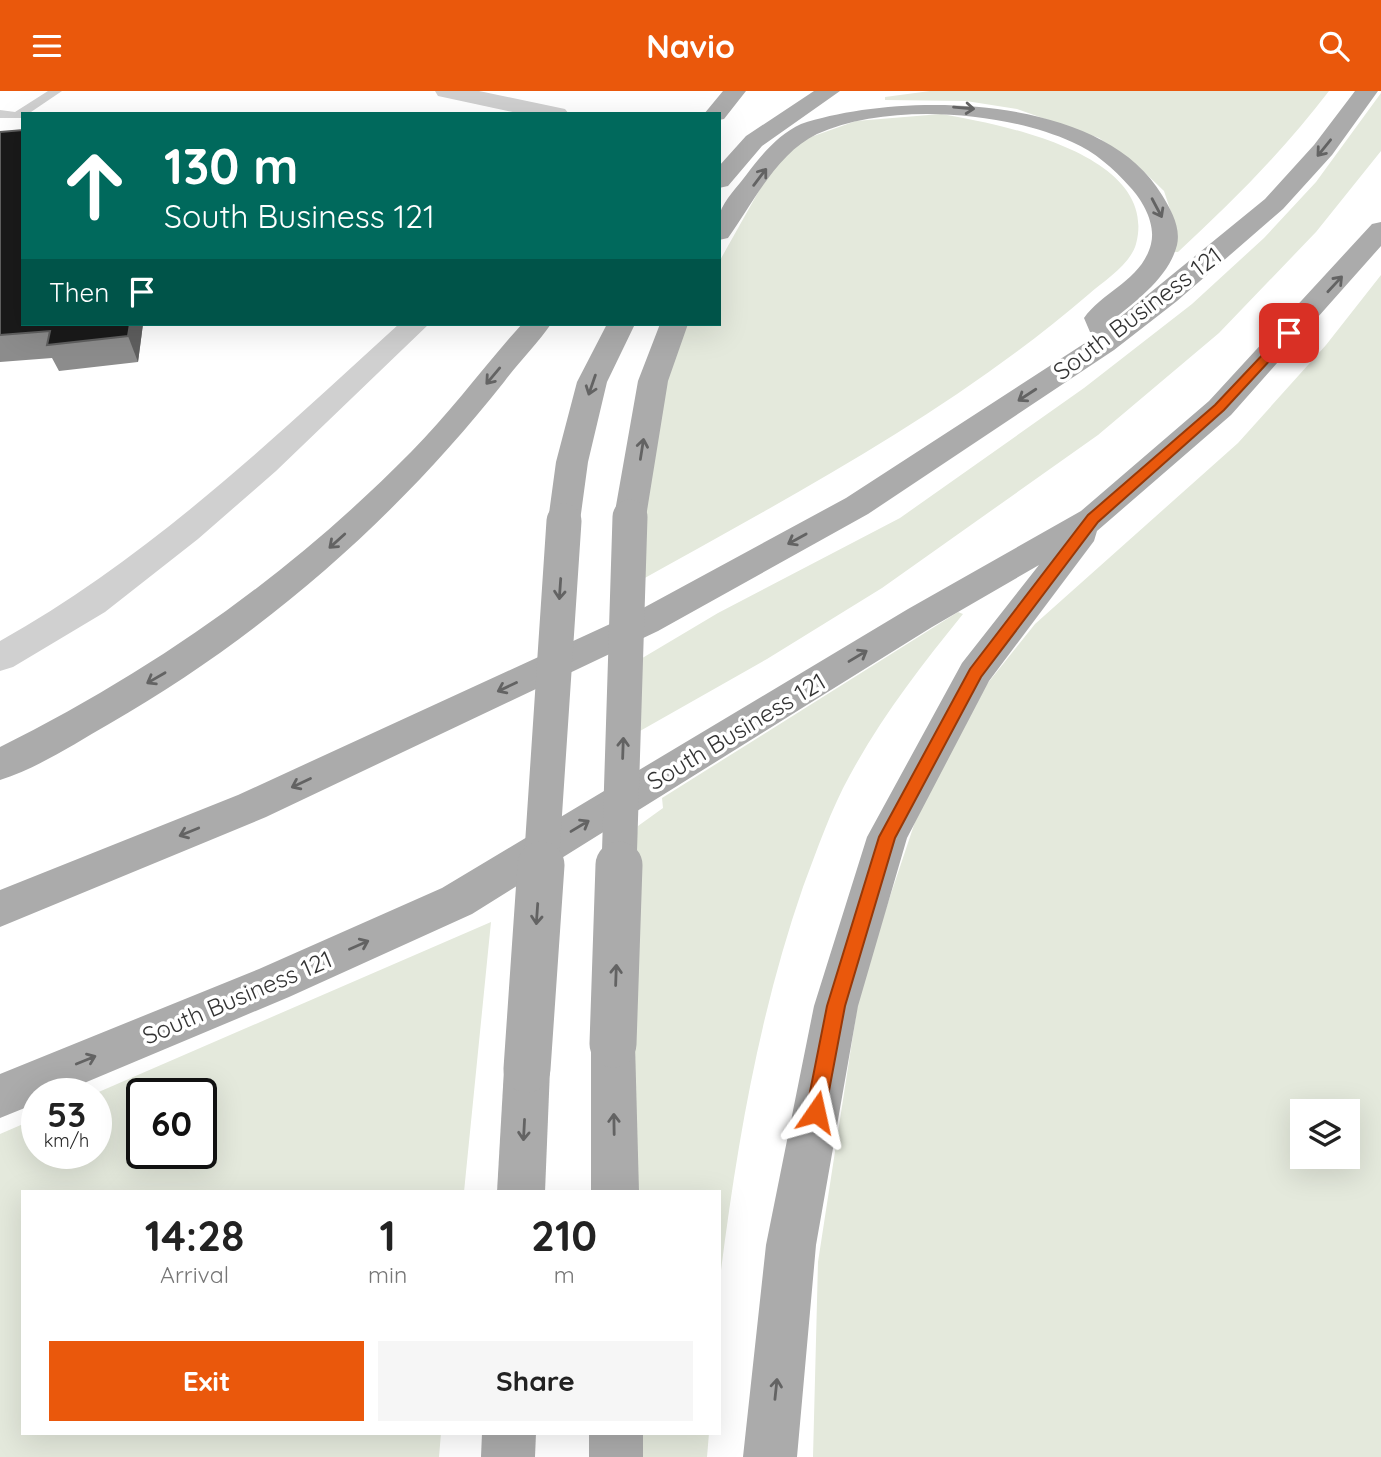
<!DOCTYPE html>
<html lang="en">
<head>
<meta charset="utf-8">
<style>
	:root { --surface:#fff; --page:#f6f6f6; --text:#222; --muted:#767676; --accent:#ea580c }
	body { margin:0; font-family:Quicksand,sans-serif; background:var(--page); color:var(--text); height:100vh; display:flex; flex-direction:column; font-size:26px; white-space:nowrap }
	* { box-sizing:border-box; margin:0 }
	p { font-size:23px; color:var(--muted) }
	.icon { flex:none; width:38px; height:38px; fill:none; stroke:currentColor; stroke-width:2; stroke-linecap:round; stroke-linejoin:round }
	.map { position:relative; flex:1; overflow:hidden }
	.details { position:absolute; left:21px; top:1099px; width:700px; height:245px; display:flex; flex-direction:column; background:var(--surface); border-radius:0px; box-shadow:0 7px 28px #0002 }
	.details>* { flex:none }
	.banner { position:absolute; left:21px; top:21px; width:700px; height:214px; border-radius:0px; box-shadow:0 7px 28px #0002; background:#00695c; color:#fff; overflow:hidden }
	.controls { position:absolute; left:1290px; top:1008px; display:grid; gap:14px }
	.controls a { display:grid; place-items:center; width:70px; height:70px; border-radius:0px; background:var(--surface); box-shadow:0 7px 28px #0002; font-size:35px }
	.speed { position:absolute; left:21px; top:987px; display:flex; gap:14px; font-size:35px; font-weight:700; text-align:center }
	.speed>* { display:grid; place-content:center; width:91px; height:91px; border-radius:50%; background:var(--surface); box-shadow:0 7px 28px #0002; line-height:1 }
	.speed small { font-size:18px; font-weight:400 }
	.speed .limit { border:4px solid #111; border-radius:10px; background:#fff; color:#111 }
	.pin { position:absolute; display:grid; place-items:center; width:60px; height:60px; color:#fff; margin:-30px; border-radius:14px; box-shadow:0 4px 10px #0006 }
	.me { position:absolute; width:77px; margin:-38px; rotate:11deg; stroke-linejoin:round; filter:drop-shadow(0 0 5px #0008) }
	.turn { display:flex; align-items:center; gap:24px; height:147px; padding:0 28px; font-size:32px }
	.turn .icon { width:91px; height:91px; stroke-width:2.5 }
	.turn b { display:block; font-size:49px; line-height:60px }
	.then { display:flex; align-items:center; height:66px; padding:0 28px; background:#0003; gap:14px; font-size:26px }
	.eta { display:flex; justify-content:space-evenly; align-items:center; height:119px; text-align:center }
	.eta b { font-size:42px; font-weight:700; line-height:49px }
	.action { display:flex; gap:14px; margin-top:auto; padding:14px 28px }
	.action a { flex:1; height:80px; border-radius:0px; background:var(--accent); color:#fff; font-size:28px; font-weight:700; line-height:80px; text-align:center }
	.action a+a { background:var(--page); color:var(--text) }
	header { display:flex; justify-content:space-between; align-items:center; height:91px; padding:0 28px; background:var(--accent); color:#fff; font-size:32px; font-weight:700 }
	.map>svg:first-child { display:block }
	.green { fill:#e4e9dc; fill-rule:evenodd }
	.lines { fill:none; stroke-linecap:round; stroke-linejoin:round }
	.service { fill:#d0d0d0; fill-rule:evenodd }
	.minor { fill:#d0d0d0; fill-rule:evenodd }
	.primary { fill:#ababab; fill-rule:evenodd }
	.primary-bridge-far1 { stroke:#ababab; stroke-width:35 }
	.primary-bridge { stroke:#ababab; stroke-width:47 }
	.wall { fill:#8c8c8c }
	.shaded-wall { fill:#5f5f5f }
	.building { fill:#1a1a1a; stroke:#5f5f5f; stroke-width:2 }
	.oneway { stroke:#636363 }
	.route { fill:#ea580c; stroke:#983908; stroke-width:2 }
	.labels { text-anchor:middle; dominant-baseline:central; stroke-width:7; stroke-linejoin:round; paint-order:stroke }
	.street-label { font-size:24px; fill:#333; stroke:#fff }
</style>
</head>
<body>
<header><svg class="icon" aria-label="menu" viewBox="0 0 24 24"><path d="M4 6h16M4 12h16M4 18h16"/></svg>Navio<svg class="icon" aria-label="search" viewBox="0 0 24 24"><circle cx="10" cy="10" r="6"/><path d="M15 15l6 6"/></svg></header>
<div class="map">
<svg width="1381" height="1366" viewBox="0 0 1381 1366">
	<rect width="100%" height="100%" fill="#fff"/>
	<g class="green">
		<path d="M930,0H1329C1284,59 1233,110 1178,161H1173L1176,136L1164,100L1138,75L1099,47L1017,18L966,10L885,9V6Z"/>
		<polygon points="1381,2 1381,60 1316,141 1219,242 1098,344 882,497 767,568 640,640 639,569 718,522 900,427 1084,297 1192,213 1264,147 1316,91"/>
		<path d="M941,23C1000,33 1160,63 1136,153C1130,174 1105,189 1089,203C953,320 790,406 634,493L667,270L685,233H719V171L770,80L790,58L808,47L856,30Z"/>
		<path d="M1381,184V1366H813L818,1171L861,892L918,722L987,593L1035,533L1238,352L1326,254ZM1302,1020H1348V1066H1302Z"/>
		<path d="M958,521L963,523C921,575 882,625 850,684C831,718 817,759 803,796C758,926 736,1059 719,1195V1101H634V761L638,735L663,717L662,707Z"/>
		<path d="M491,831L464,1101H23V1342H441L439,1366H0V1043L37,1027V1062H96L94,1003ZM142,1003H201V1062H142Z"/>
		<polygon points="633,1342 709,1342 707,1366 633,1366"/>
	</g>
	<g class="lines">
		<polygon class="service" points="48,0 62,0 28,23 23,23 21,27 0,27 0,19 15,21"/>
		<g class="minor">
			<polygon points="435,0 479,0 565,18 569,23 522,23 438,5"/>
			<path d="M399,233H429L276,380L198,448L105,521L13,576L0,580V550C150,466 273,348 399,233Z"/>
		</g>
		<g class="primary">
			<polygon points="723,0 746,0 724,28 719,29 719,23 704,23"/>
			<polygon points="814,0 840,0 762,55 728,95 719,97 719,75 746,45"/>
			<path d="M1355,0H1378L1332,64L1283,118L1177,210L1114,259L868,423L658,540L266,726L0,836V799L238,704L634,522L846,407L1099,243L1090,241L1084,227C1103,200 1142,189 1151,153C1156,133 1143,110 1130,96C1113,77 1095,61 1072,51C1003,20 888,11 817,43C777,62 753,112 728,147L719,149C719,141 717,129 720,122C724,109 739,94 747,83C761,64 779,43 801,33C900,0 1102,2 1162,104C1171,119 1181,136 1177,154C1169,186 1137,209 1113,229V232L1265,108L1314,54Z"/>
			<polygon points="1381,131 1381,155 1231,324 1097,440 1094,450 989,590 907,747 858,915 816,1154 797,1366 743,1366 766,1154 814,915 867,746 962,572 1039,474 932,536 472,823 289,906 58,1003 37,1003 37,1012 0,1027 0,983 259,878 442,797 908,518 1081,420 1209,310 1372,133"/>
			<path d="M522,233H551C537,253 519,271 504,291C395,429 262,545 109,633C74,653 38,677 0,689V656C153,580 291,483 411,361C451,321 484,275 522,233Z"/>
			<polygon points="607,233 635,233 607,291 588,371 580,430 576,438 564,441 552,438 548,430 556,371 577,291"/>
			<polygon points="660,233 688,233 668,290 646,426 642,434 630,437 618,434 614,426 638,290"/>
			<polygon points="613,932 629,938 635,953 639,1101 591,1101 591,953 597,938"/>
			<polygon points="527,957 543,963 550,978 545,1101 497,1101 504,978 511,963"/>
			<polygon points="482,1342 536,1342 535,1366 481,1366"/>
			<rect x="589" y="1342" width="54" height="24"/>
		</g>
		<g class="primary-bridge-far1">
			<polyline points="541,776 564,430"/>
			<polyline points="619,776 630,426"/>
		</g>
		<g class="primary-bridge">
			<polyline points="613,953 619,774"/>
			<polyline points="527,978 541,774"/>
		</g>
	</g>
	<polygon class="wall" points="0,41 23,233 143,233 138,271 59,280 52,267 0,271"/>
	<polygon class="shaded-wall" points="130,233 143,233 138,271 128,245"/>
	<polygon class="building" points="23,39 23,233 130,233 128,245 47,254 50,240 0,244 0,41"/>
	<defs><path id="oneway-shaft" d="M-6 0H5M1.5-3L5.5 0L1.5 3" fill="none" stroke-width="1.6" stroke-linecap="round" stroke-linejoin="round" transform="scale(1.75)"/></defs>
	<g class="oneway">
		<use href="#oneway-shaft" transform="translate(964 17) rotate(5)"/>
		<use href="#oneway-shaft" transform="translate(1324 57) rotate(129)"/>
		<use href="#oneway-shaft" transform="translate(760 86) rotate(-53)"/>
		<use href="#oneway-shaft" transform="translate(1157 117) rotate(62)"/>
		<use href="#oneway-shaft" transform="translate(1335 193) rotate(-47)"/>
		<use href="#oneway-shaft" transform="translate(493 285) rotate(130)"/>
		<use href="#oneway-shaft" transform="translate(592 294) rotate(109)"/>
		<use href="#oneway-shaft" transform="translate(1027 304) rotate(147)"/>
		<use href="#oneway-shaft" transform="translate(642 358) rotate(-81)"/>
		<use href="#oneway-shaft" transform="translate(797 448) rotate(151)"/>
		<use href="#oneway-shaft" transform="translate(337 450) rotate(138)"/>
		<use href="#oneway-shaft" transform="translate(560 498) rotate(94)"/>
		<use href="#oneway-shaft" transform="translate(858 565) rotate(-31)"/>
		<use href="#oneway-shaft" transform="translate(156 587) rotate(150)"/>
		<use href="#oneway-shaft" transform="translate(507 596) rotate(155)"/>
		<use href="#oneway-shaft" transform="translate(623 657) rotate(-88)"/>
		<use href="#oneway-shaft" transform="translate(301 692) rotate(155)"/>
		<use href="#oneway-shaft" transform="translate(580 735) rotate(-31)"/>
		<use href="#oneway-shaft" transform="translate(189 741) rotate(158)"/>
		<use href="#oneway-shaft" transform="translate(537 823) rotate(94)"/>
		<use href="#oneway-shaft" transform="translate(359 854) rotate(-24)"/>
		<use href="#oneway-shaft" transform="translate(616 884) rotate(-88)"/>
		<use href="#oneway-shaft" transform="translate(86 969) rotate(-22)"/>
		<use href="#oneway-shaft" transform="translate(614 1033) rotate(-91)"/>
		<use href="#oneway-shaft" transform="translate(524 1039) rotate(93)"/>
		<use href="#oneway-shaft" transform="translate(776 1298) rotate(-84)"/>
	</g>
	<polygon class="route" points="1285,240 1295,242 1224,319 1098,431 981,586 895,747 845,915 825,1021 822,1028 816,1030 809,1028 806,1021 827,915 879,746 970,578 1088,424 1215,314"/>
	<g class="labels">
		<g class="street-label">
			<text transform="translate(1137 222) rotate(-37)">South Business 121</text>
			<text transform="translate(736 640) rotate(-31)">South Business 121</text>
			<text transform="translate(237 906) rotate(-23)">South Business 121</text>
		</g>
	</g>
</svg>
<div class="controls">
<a><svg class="icon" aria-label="layers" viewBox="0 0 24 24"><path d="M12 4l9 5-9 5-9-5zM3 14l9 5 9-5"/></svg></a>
</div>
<div class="speed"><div>53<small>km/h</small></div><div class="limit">60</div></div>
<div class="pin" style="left:1289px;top:242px;background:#d93025"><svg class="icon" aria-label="arrive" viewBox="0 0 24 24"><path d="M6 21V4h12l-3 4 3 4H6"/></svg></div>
<svg class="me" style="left:816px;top:1021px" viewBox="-20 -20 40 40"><path d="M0-17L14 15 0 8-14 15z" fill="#ea580c" stroke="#fff" stroke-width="4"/></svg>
<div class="banner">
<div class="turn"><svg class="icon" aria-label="ahead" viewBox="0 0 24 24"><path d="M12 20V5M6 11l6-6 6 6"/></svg><div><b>130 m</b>South Business 121</div></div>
<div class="then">Then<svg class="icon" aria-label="arrive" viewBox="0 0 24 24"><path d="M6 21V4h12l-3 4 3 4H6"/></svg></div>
</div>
<section class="details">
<div class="eta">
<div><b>14:28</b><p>Arrival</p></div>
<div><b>1</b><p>min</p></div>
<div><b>210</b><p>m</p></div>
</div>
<div class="action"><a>Exit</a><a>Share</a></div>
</section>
</div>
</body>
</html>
